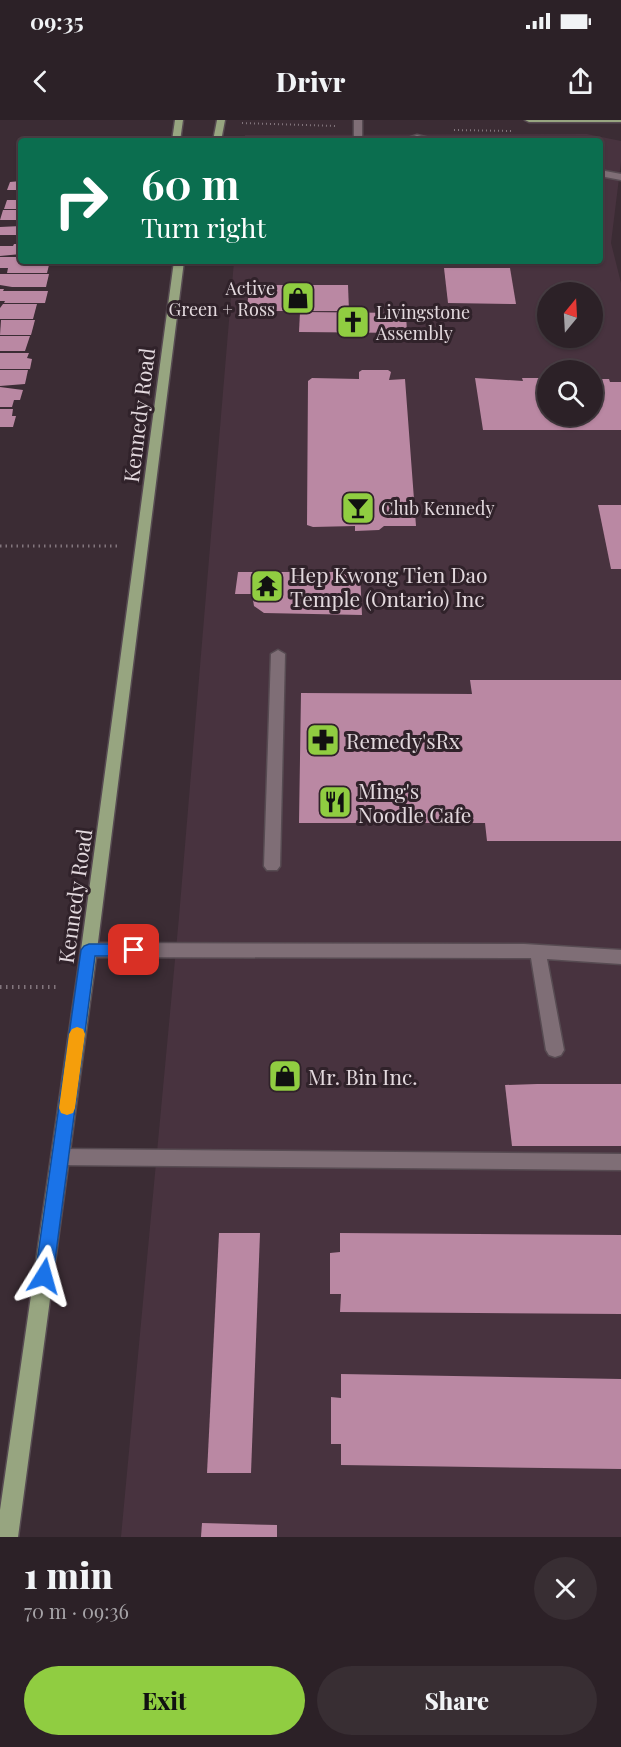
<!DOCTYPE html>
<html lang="en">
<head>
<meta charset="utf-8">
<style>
	:root { --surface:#2c2127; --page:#382e33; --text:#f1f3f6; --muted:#a6a3a7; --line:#483e44; --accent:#90cd41 }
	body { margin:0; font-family:"Playfair Display",serif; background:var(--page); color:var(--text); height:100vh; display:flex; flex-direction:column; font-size:22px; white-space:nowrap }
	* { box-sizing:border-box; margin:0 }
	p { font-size:20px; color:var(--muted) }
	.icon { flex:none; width:33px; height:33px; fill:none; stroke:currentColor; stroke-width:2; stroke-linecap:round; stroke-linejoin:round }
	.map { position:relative; height:1417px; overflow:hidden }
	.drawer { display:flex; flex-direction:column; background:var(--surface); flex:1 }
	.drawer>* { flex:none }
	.guide { position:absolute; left:18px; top:18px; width:585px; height:126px; border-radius:6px; box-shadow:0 2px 4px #0004,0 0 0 2px var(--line); background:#0b6e4f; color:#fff; overflow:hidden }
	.needle { width:39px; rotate:18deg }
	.controls { position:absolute; left:537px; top:162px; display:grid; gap:12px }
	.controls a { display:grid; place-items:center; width:66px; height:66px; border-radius:50%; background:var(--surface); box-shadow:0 2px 4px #0004,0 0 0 2px var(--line); font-size:30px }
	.pin { position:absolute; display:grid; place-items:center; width:51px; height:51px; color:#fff; margin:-26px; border-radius:12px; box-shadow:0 3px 9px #0006 }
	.me { position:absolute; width:66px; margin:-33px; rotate:8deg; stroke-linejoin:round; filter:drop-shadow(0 0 4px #0008) }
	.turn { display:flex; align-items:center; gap:21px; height:126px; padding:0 24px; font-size:27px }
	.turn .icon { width:78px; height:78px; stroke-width:2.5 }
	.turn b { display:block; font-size:42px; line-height:51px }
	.round { display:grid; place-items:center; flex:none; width:63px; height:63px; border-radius:32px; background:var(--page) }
	.summary { display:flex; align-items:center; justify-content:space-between; height:102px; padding:0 24px }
	h1 { font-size:36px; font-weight:800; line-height:45px }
	.cta { display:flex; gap:12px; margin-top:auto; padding:12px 24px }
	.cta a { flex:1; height:69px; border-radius:36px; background:var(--accent); color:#111; font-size:24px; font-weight:800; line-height:69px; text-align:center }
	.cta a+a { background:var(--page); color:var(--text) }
	.status { display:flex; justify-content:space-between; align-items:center; height:42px; padding:0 30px; background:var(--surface); direction:ltr }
	.status svg { height:16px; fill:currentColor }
	header { display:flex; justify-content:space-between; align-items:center; height:78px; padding:0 24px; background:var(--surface); font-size:27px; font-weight:800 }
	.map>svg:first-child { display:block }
	.built { fill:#48333f; fill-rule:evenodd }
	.building { fill:#ba88a3 }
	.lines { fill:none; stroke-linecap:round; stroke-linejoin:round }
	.minor-casing { stroke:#574b52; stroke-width:3 }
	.major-casing { stroke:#574b52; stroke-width:3 }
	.path-far2 { stroke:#82757c; stroke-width:2; stroke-dasharray:1 3; stroke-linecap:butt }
	.path-far1 { stroke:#82757c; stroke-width:3; stroke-dasharray:1.5 4; stroke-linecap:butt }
	.path { stroke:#82757c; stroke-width:4; stroke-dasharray:1.5 4.5; stroke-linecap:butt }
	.minor { fill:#7f6e76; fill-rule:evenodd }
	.major { fill:#97a580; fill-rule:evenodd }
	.route { fill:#1a73e8; stroke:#114b97; stroke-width:1.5 }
	.slow { fill:#f59e0b }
	.labels { text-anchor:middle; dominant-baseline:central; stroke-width:6; stroke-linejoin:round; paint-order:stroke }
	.far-poi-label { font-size:18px; fill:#e3d9de; stroke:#30222a; text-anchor:start }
	.street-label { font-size:21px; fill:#e3d9de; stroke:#30222a }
	.poi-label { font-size:21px; fill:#e3d9de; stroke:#30222a; text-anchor:start }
</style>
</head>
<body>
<div class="status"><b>09:35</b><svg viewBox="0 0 49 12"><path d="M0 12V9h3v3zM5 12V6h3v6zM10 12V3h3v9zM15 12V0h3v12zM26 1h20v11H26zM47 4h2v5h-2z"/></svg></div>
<header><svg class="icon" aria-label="back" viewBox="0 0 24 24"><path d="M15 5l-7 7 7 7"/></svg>Drivr<svg class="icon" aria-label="share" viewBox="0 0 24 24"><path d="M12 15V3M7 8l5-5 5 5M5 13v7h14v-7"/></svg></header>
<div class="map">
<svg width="621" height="1417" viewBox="0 0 621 1417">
	<rect width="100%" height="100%" fill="#3b2c34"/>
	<path class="built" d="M587,14L621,21V42L611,123L621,163V1417H121L179,797L234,141H600V21H244L245,15ZM548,172H592V218H548ZM548,250H592V296H548Z"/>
	<g class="building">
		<polygon points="21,61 21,70 7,70 10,62"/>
		<polygon points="7,80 21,80 21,89 4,89"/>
		<polygon points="3,90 21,90 21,104 18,104 19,100 0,100"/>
		<polygon points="21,106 21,134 0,136 0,126 13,126 14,124 18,124 20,120 16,120 17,115 0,115 0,107"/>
		<polygon points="0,137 21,137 21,141 50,141 47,153 7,153 8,148 0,148"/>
		<polygon points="444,148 510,148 516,184 448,183"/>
		<polygon points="0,154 49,154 46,167 12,167 0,165"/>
		<polygon points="249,165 348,165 349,191 247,191"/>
		<polygon points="0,169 4,169 3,171 48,171 45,183 4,183 5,181 0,181"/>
		<polygon points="3,184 37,184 33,199 0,199 0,188"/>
		<polygon points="300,192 406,193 407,213 299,212"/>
		<polygon points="1,200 35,200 31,215 0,215"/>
		<polygon points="0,216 30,216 25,231 0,231"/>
		<polygon points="0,233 29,233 27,238 32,239 30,249 0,249"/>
		<polygon points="0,250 28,250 25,264 0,266"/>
		<polygon points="362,250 388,250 391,252 389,260 405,259 416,406 384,406 379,410 355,411 355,406 313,407 307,405 308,261 312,258 359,259 359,252"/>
		<polygon points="475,258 523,261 522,258 548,258 548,296 592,296 592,259 609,259 610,262 621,262 621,310 483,310"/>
		<polygon points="0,267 23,270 20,280 14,280 12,287 0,287"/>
		<polygon points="0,289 13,289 12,296 16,296 13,307 0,307"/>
		<polygon points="598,385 621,385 621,449 611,449"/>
		<polygon points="238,452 360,452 362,495 264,493 254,486 252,474 235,474"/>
		<polygon points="470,560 621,560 621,721 487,721 485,703 299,703 301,573 472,574"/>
		<polygon points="537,964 621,964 621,1026 512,1026 505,965"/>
		<polygon points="219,1113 260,1113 251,1353 207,1353"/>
		<polygon points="340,1113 621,1115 621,1194 340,1192 341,1174 330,1174 330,1133 340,1132"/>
		<polygon points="341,1254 621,1259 621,1349 341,1345 341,1324 331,1324 331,1277 341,1278"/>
		<polygon points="202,1403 277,1405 277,1417 201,1417"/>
	</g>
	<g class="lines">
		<defs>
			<g id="minor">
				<rect x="354" y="0" width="8" height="21"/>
				<polygon points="417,15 442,21 399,21"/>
				<polygon points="600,50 621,54 621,60 600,56"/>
				<polygon points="278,530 285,534 280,746 277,750 267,750 264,746 271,534"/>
				<polygon points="89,823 524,824 621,830 621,844 547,839 564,930 561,935 555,937 549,935 546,930 531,838 89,837 83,835 81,830 83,825"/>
				<polygon points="61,1029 621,1034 621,1050 61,1045 55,1043 52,1037 55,1031"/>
			</g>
			<g id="major">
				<polygon points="175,0 183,0 180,21 172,21"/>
				<polygon points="217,0 225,0 221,21 213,21"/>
				<polygon points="525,0 621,0 621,2 529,2"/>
				<polygon points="174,141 184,141 97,830 18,1417 0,1417 0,1390 81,830"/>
			</g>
		</defs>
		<use href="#minor" class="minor-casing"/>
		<use href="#major" class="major-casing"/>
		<g class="path-far2">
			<polyline points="242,3 336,6"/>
			<polyline points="454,10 513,11"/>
		</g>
		<polyline class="path-far1" points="0,426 119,426"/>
		<polyline class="path" points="0,867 59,867"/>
		<use href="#minor" class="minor"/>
		<use href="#major" class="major"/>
	</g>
	<polygon class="route" points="89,824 134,824 140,826 142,830 140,835 134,836 95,836 53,1156 50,1162 44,1165 38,1162 35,1156 81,830 84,826"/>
	<polygon class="slow" points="77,907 83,909 85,914 75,988 73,993 67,995 61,993 59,988 69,914 72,909"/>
	<defs>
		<symbol id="shop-square" viewBox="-11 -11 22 22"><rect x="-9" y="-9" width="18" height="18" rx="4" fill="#90cd41" stroke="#30222a"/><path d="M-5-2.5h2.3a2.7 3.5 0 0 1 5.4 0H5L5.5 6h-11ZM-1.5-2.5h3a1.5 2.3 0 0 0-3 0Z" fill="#111"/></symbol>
		<symbol id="church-square" viewBox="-11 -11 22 22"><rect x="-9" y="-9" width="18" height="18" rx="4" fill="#90cd41" stroke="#30222a"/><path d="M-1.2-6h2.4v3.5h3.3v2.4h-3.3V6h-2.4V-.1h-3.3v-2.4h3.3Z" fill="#111"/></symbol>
		<symbol id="bar-square" viewBox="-11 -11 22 22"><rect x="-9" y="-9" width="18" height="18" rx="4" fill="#90cd41" stroke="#30222a"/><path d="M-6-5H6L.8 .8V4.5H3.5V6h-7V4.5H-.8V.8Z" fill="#111"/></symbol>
		<symbol id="temple-square" viewBox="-11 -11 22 22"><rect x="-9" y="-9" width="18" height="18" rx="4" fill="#90cd41" stroke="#30222a"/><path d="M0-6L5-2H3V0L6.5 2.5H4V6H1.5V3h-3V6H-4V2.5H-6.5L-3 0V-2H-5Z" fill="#111"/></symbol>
		<symbol id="pharmacy-square" viewBox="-11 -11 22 22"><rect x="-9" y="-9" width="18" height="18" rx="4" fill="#90cd41" stroke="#30222a"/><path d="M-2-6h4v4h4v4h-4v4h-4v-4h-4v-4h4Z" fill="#111"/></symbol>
		<symbol id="restaurant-square" viewBox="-11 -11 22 22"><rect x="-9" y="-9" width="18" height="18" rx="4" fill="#90cd41" stroke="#30222a"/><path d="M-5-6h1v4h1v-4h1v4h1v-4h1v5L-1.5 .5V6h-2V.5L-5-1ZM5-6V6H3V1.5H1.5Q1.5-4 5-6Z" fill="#111"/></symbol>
	</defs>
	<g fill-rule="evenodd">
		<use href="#shop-square" x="279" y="159" width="38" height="38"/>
		<use href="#church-square" x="334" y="183" width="38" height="38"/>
		<use href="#bar-square" x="339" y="369" width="38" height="38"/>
		<use href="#temple-square" x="248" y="447" width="38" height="38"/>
		<use href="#pharmacy-square" x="304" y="601" width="38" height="38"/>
		<use href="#restaurant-square" x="316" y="663" width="38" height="38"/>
		<use href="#shop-square" x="266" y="937" width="38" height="38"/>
	</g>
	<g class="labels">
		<g class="far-poi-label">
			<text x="275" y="168" text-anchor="end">Active<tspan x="275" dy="21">Green + Ross</tspan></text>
			<text x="376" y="192">Livingstone<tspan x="376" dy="21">Assembly</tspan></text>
			<text x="381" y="388">Club Kennedy</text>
		</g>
		<g class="street-label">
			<text transform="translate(138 295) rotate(-83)">Kennedy Road</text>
			<text transform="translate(74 776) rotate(-82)">Kennedy Road</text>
		</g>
		<g class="poi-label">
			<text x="290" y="454">Hep Kwong Tien Dao<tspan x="290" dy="24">Temple (Ontario) Inc</tspan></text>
			<text x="346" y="620">Remedy'sRx</text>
			<text x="358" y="670">Ming's<tspan x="358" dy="24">Noodle Cafe</tspan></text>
			<text x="308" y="956">Mr. Bin Inc.</text>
		</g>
	</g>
</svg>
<div class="controls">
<a><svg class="needle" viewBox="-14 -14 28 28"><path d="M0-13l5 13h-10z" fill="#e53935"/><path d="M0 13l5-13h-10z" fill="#a6a3a7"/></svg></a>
<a><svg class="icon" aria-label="search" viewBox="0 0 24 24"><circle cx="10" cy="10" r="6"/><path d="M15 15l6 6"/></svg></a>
</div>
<div class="pin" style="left:134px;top:830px;background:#d93025"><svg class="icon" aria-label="arrive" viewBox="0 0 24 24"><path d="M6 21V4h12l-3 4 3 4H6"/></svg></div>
<svg class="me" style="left:44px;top:1156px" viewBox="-20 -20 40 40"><path d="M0-17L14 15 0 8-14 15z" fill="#1a73e8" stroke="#fff" stroke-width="4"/></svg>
<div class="guide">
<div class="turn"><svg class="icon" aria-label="right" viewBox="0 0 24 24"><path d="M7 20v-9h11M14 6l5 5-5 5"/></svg><div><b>60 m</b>Turn right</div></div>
</div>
</div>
<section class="drawer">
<div class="summary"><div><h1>1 min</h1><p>70 m · 09:36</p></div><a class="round"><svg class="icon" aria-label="close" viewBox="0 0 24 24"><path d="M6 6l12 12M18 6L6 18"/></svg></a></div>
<div class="cta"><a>Exit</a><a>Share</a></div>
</section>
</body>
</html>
